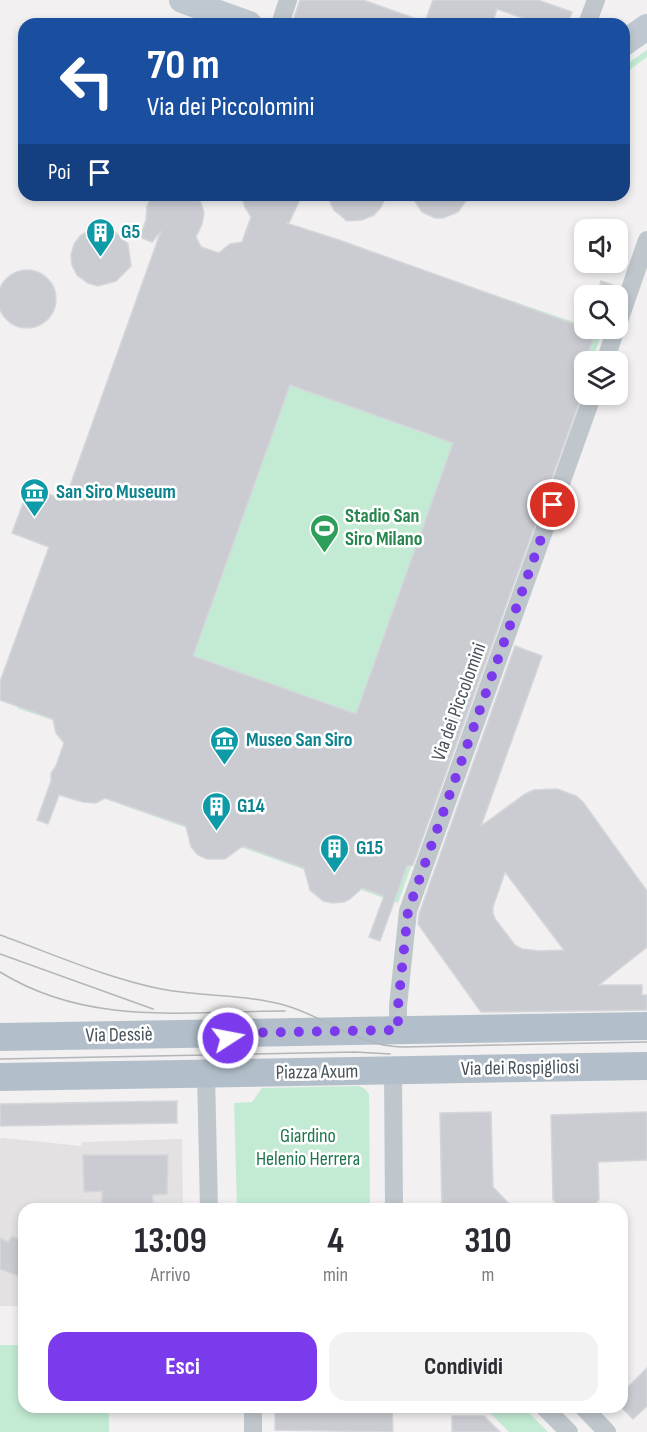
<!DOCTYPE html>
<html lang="it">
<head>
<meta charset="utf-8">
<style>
	:root { --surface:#fff; --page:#f2f2f3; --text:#2b2b33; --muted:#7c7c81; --accent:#7c3aed }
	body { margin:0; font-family:"Sofia Sans Condensed",sans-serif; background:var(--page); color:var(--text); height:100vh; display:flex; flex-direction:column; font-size:22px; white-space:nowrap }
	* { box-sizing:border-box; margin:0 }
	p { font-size:20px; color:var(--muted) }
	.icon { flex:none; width:33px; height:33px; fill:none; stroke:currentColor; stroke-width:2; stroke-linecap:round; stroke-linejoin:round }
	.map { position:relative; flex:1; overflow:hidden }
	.panel { position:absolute; left:18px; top:1203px; width:610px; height:210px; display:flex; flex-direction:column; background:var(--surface); border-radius:18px; box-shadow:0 3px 9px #0003 }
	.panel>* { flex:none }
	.top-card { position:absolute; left:18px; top:18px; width:612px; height:183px; border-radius:18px; box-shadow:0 3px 9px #0003; background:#1a4fa0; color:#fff; overflow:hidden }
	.tools { position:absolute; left:574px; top:219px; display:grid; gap:12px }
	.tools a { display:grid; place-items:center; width:54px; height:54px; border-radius:12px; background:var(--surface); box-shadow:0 3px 9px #0003; font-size:30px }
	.pin { position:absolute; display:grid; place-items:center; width:51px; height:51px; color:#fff; margin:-26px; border:3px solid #fff; border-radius:50%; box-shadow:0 2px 6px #0007 }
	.me { position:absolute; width:66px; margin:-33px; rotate:79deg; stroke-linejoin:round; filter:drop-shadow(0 0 4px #0008) }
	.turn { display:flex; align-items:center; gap:21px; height:126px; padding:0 30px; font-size:27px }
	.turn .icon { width:78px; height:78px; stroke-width:2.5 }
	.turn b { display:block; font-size:42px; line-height:51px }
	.then { display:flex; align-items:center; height:57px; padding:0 30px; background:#0003; gap:12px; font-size:22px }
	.eta { display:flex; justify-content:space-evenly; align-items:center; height:102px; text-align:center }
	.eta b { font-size:36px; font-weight:700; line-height:42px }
	.button { display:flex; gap:12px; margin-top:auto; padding:12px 30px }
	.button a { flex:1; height:69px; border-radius:18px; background:var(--accent); color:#fff; font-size:24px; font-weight:700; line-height:69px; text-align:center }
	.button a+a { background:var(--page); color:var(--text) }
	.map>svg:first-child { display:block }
	.education { fill:#e3e1e1 }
	.green { fill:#c3ebd3 }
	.building { fill:#caccd2; stroke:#d4d6da; stroke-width:1.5; fill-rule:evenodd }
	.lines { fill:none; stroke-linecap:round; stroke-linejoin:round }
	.street { stroke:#bfc7cd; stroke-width:18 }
	.secondary { stroke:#bfc8d1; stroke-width:26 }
	.primary { stroke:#b2bfcb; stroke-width:28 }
	.tram { stroke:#b2b5b9; stroke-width:1.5 }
	.route { stroke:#7c3aed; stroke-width:10; stroke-dasharray:0 18 }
	.labels { text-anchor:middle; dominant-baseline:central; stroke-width:5; stroke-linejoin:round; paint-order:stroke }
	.culture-label { font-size:20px; font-weight:bold; fill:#0d838f; stroke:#fff; text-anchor:start }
	.leisure-label { font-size:20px; font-weight:bold; fill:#27864d; stroke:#fff; text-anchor:start }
	.street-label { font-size:20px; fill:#49535b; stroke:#fff }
	.park-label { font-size:20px; fill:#20764c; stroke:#fff }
</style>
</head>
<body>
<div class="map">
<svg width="647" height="1432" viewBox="0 0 647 1432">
	<rect width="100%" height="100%" fill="#f2f0f0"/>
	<polygon class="education" points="4,1138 81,1146 82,1142 182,1139 183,1209 24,1209 24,1306 0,1306 0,1139"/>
	<g class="green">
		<polygon points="647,50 647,57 624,74 624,66"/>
		<polygon points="279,221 585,326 585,328 602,332 592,361 585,362 585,381 398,903 77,789 95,735 17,708 180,243 261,271"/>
		<polygon points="359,1086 365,1089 369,1094 370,1209 237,1209 234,1103 252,1102 262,1088"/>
		<polygon points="0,1345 24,1345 24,1407 109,1407 109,1432 0,1432"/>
		<polygon points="484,1407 523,1407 548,1432 509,1432"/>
	</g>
	<g class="building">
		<polygon points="300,0 363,0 425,22 433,0 538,0 572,12 568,24 540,24 497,9 492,24 310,24 294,18"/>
		<path d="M153,195H196L201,203L204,213L202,224L196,237L201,247L219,253L230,244L242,242L251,217L245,207L241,195H302L289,223H286L339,240L585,328H597L585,362V386L413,865L407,866L380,941L369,937L384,896L362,888L350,899L344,902L333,903L323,901L310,890L304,868L243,846L225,859H207L198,855L191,847L186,826L105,798L96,803L83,802L59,795L48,824L37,820L51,781V773L56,766L64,743L56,733L53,719L0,700V682L49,547L12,533L29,487L65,500L161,231L152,242L140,237L146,220L147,206ZM290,385L453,443L356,714L193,656Z"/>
		<polygon points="327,195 387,195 381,207 374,215 362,220 347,221 334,210"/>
		<polygon points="411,195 470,195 458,212 443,218 435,218 422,212"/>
		<polygon points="99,227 115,232 128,244 131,266 116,281 98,286 88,283 77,275 72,265 71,255 74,244 80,236 89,230"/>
		<circle cx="27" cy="299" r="29"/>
		<polygon points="601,281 613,285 609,296 597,296"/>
		<path d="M515,646L542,656L481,826L525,794L534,790L557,789L576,796L583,802L647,891V947L599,985H642V995H647V1010L481,1012L418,924L419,914ZM505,872L564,950L540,951L522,949L515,945L495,919L493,913V907Z"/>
		<polygon points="177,1101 177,1123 0,1126 0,1104"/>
		<polygon points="491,1112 493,1187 514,1209 442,1209 440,1113"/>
		<polygon points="647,1112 647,1160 598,1162 599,1200 590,1209 562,1209 553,1200 551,1115"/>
		<polygon points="83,1155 168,1155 167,1194 153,1195 153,1209 102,1209 102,1191 84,1192"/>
		<polygon points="12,1236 24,1242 24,1278 0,1269 0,1238 8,1242"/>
		<polygon points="647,1368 647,1406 633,1419 622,1408 622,1393"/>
		<polygon points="275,1407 392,1407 393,1432 275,1430"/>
		<polygon points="452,1416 484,1416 500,1432 452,1432"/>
	</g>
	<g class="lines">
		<g class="street">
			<polyline points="280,24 288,0"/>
			<polyline points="587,24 596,0"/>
			<polyline points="618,324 647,240"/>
			<polyline points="605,362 616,328"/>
			<polyline points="398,1030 398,1006 408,911 593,394"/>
			<polyline points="393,1070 394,1209"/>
			<polyline points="206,1073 209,1209"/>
			<polyline points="544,1407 569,1432"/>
			<polyline points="583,1407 607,1432"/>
			<polyline points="253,1432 253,1407"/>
		</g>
		<g class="secondary">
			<polyline points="182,0 249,24"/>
			<polyline points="624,43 647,27"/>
		</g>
		<g class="primary">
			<polyline points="0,1037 647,1026"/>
			<polyline points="0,1077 647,1066"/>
		</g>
		<g class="tram">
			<path d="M0,935C53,954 106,978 161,989C202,997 244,994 284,1005C327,1017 358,1047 404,1047L647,1042"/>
			<polyline points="0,954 153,1009"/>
			<path d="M0,972C89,1027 186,1011 285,1011"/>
			<polyline points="0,1059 355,1052 390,1054"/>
		</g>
	</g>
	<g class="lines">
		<polyline class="route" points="228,1038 238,1033 398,1030 398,1006 408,911 553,505"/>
	</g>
	<defs>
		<symbol id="building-pin" viewBox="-11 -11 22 30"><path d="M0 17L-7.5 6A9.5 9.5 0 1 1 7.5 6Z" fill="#0f9aa8" stroke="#fff"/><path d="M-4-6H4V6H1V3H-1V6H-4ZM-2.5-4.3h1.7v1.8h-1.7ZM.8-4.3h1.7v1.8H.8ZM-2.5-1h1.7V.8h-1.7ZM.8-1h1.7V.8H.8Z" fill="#fff"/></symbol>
		<symbol id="museum-pin" viewBox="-11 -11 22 30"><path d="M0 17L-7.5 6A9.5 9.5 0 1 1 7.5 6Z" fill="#0f9aa8" stroke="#fff"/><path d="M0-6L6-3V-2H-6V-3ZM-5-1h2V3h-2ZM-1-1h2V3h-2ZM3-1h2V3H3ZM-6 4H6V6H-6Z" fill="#fff"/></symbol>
		<symbol id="stadium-pin" viewBox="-11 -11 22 30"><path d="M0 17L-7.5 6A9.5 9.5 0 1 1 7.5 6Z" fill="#2e9e5b" stroke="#fff"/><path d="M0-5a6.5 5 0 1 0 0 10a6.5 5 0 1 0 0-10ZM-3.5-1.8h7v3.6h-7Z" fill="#fff"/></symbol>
	</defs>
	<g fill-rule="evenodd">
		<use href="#building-pin" x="84" y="216" width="33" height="45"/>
		<use href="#museum-pin" x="18" y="476" width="33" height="45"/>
		<use href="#stadium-pin" x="308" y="512" width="33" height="45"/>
		<use href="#museum-pin" x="208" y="724" width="33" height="45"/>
		<use href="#building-pin" x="200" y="790" width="33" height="45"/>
		<use href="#building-pin" x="318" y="832" width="33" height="45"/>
	</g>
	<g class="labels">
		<g class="culture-label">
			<text x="121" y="232">G5</text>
			<text x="56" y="492">San Siro Museum</text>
			<text x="246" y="740">Museo San Siro</text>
			<text x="237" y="806">G14</text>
			<text x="356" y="848">G15</text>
		</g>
		<g class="leisure-label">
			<text x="345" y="516">Stadio San<tspan x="345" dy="23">Siro Milano</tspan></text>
		</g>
		<g class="street-label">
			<text transform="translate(459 702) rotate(-70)">Via dei Piccolomini</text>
			<text transform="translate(119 1035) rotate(-1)">Via Dessiè</text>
			<text transform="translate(520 1068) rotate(-1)">Via dei Rospigliosi</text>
			<text transform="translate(317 1072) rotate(-1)">Piazza Axum</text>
		</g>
		<g class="park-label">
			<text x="308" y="1136">Giardino<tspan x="308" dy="23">Helenio Herrera</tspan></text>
		</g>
	</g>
</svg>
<div class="tools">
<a><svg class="icon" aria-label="sound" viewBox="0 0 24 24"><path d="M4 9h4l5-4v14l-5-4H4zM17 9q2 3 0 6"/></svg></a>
<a><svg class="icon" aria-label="search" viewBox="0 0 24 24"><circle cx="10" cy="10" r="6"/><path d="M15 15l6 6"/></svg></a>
<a><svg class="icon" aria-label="layers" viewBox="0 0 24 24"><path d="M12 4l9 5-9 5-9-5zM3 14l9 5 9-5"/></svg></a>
</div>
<div class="pin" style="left:553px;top:505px;background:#d93025"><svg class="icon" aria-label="arrive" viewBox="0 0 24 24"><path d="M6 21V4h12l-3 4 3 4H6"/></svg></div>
<svg class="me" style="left:228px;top:1038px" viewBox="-20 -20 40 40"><circle r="17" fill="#7c3aed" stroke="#fff" stroke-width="3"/><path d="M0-11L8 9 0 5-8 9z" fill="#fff"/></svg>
<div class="top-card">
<div class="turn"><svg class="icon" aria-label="left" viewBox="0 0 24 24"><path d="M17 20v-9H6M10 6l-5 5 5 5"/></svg><div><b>70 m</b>Via dei Piccolomini</div></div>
<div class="then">Poi<svg class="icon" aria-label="arrive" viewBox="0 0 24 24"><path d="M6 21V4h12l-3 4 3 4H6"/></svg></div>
</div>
<section class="panel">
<div class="eta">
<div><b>13:09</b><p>Arrivo</p></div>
<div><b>4</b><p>min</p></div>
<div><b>310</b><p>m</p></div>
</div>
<div class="button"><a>Esci</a><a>Condividi</a></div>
</section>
</div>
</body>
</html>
